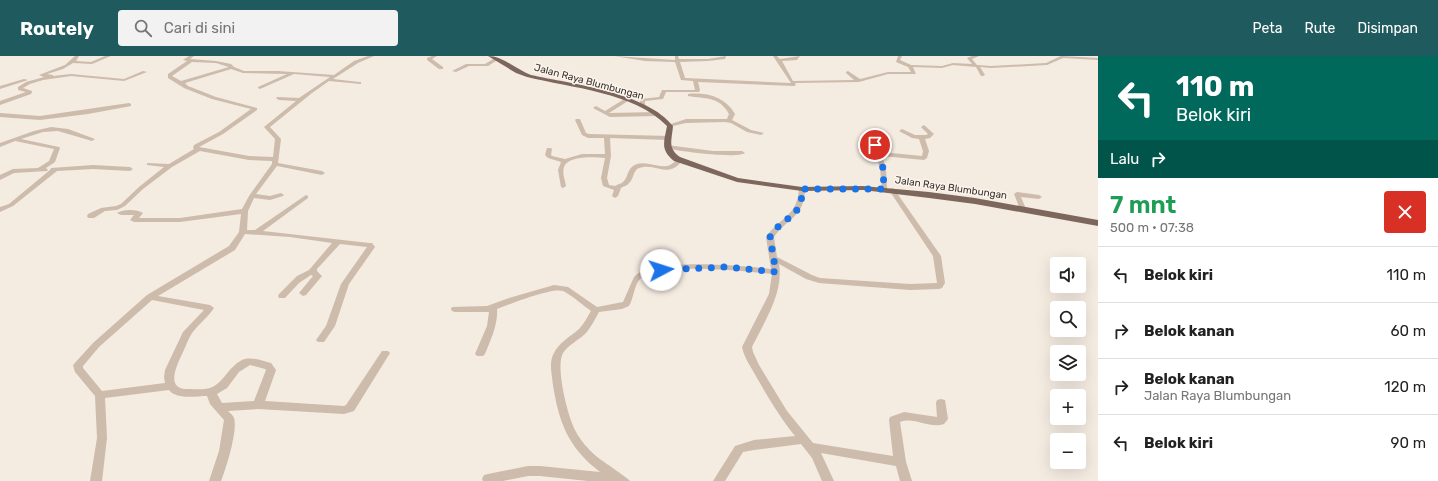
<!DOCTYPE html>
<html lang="id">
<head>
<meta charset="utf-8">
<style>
	:root { --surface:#fff; --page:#f2f2f2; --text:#222; --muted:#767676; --line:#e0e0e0; --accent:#1f5a5e }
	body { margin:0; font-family:Rubik,sans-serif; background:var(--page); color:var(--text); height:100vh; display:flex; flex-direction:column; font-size:15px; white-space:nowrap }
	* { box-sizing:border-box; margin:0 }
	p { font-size:13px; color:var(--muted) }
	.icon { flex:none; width:22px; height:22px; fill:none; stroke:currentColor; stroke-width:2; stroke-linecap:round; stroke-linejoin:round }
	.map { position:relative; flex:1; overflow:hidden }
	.side { display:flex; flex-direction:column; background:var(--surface); width:340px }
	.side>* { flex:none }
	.guide { background:#00695c; color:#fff; overflow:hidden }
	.controls { position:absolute; left:1050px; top:201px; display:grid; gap:8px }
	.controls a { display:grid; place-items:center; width:36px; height:36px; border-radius:4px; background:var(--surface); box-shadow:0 4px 16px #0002; font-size:20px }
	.pin { position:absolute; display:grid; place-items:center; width:34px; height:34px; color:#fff; margin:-17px; border:2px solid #fff; border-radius:50%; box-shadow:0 1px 4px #0007 }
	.me { position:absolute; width:44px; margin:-22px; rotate:85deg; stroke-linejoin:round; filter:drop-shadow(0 0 3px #0008) }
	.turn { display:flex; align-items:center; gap:14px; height:84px; padding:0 12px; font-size:18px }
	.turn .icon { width:52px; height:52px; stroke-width:2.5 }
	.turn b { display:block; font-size:28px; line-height:34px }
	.then { display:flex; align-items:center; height:38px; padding:0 12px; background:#0003; gap:8px; font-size:15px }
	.round { display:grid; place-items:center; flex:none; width:42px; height:42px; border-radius:4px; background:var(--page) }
	.overview { display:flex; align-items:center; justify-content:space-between; height:68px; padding:0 12px }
	h1 { font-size:24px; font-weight:600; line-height:30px; color:#1e9e55 }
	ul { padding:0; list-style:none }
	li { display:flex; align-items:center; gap:12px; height:56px; padding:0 12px; border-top:1px solid var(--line) }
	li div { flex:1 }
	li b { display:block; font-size:15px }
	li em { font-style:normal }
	header { display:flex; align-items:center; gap:24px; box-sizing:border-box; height:56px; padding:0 20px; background:var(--accent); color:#fff }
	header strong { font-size:19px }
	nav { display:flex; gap:22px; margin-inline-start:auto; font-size:14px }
	.search { width:280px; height:36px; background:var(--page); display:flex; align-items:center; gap:10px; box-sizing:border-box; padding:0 14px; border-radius:4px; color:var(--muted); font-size:15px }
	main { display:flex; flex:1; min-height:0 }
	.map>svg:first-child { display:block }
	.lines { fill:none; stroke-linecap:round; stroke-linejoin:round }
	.minor { fill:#cdbbac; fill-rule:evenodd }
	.primary { fill:#7d675c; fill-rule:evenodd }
	.route { stroke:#1a73e8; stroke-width:7; stroke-dasharray:0 12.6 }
	.labels { text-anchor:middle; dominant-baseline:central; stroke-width:3; stroke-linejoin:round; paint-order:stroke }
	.far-street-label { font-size:10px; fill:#3b302b; stroke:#fbf5ee }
</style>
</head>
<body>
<header>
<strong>Routely</strong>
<div class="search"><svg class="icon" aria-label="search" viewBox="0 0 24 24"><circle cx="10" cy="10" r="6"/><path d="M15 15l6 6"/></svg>Cari di sini</div>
<nav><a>Peta</a><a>Rute</a><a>Disimpan</a></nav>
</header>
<main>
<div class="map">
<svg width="1098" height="425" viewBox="0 0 1098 425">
	<rect width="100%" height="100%" fill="#f4ebe1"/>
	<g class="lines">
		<g class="minor">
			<polygon points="75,0 79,0 76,5 91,6 105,0 111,0 92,8 73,7 63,13 47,18 53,19 53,20 71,18 124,23 143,15 147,16 124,25 71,20 43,24 30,28 23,32 32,35 32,36 31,38 0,49 0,45 26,36 18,34 18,31 26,26 44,21 39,19 65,9"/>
			<path d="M189,0H194L190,3L216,5L231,8L234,11L244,15H278L334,19L354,5L368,0H374L358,7L333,23L359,26H361V28L329,25L312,37L270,71L281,83L278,107L322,115L325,117L322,119L277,110L256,138L270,140L281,137L284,139L283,140L270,144L254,142L248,155L247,174H255L306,139L308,140V142L263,175L369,187H372L375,191L349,228L335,270L324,286H318L316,284L326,270L341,228L367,191L340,188L317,213V215L322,220L306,239L303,240L299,237L313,220L311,219L299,227L285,242H279L278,240L279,238L297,220L309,214L332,187L290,181L245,178L235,194L158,240L210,249L214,252C208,261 199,268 192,277C188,283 186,290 183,296C177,309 164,334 189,333C195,333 204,334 210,332C224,327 228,311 242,304C251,300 263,305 271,307L276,314L265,345L344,350L346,349L382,295H388L390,297L354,355L344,358L258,353L228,355C230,357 233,359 234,362C238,374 226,413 221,425H209L219,395L224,364L210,348L207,340C196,340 177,344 169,334L105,342L107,382L102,425H90L97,382L95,340L75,316L73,309L93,287L147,239L229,190L239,176L241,158L180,166H134L130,164L134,159H121L117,157C123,153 137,153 143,157L139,162H180L242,153L249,140L272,108V105L249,104L200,95L172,111L143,133L125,150L117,154L105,155L94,162H88L87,160L88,158L101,152L116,150L121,148L139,131L164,111L147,109V107L169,108L194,93L193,92L194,89L219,76L251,53L212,43L184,32L168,22V18L187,5L183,4ZM192,6L216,7L229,11L181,25L172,20ZM231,13L243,17L287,18L258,31V32L260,33L294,18L330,21L299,42L277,41L276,42L279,44L296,45L264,71L275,83L273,101L249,100L199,91L223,78L257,54V52L216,41L188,30L185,27ZM152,244L204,254L183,276L165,314L164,321L165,327L102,335L83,312V310L99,291ZM250,309L265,313L266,314L254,345L222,347L217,338L227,332L239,316Z"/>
			<polygon points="432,0 437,0 432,3 443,11 443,13 439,13 427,4 427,2"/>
			<polygon points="614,0 675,4 675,0 678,0 679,3 708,3 726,0 725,3 708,5 680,6 685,22 791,27 773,0 777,0 780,3 800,0 797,4 782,5 793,25 854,24 846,17 846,16 848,15 860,23 888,16 911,16 908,11 896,6 898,0 902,0 900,4 911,9 942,10 953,7 972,8 967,2 972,0 979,0 972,3 977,9 991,10 1046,7 1061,0 1098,2 1098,4 1063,2 1047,9 991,12 980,11 985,19 983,20 981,20 976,11 953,9 942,12 913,11 916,18 888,18 859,26 795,27 796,29 794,30 698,26 700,34 699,36 666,36 663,43 645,45 645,49 642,51 639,49 641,43 659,41 662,34 695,34 693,25 681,24 675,6 645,5"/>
			<polygon points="495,2 499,3 488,10 469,10 456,16 452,15 466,8 485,8"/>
			<polygon points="24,23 28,24 0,33 0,30"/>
			<path d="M688,38C707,36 725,41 735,58L732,64L751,74L764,77L761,79L747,76L731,67L725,66L686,67L668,71V69L686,63H727L729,58C719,40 706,43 688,40Z"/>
			<polygon points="626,42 629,44 628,45 609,57 657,56 660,58 657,60 610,61 593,52 596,50 605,55"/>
			<polygon points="129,47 131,48 131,50 88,58 40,64 0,61 0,57 40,60"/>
			<path d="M576,63H580L586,77L589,78L669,80L672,82L669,84L610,82L611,100L607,122L609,129L615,130C618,128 621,128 623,126C628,122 627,114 633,110C644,103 656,112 667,110C673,109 675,104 680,102L683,104C667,124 657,106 639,112C633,114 634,123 629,127C627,130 624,130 621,132L618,140L615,142L612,140L614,134L603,130L601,122L605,102C595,101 568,99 564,111C562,117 565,124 566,130L563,132L561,131L558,114L561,106L548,102L545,99L547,92H551L552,93L551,99L552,100L565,103L582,98H605L604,82H588L582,79L575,64Z"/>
			<polygon points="924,69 934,78 930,82 925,83 929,95 927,102 924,104 882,100 886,112 887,133 884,135 882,134 880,112 872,89 877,88 881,96 922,100 923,95 919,83 912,82 899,75 902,73 915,79 926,79 928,78 921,71"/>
			<polygon points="51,71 68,73 95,83 92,85 58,75 43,76 21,83 59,91 60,92 55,106 46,112 48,114 47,115 14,117 0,124 0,119 13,113 38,112 49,105 54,93 15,85 0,91 0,87 34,75"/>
			<path d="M667,89L713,95H742L745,97C736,103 678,95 665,92L664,91Z"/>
			<polygon points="93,109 130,111 133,113 130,115 93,113 57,115 13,150 0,156 0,151 9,148 50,114 51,112"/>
			<path d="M802,131L805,133C804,162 788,161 774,181L777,201L812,219L820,222L910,228L937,227L933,200L889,134L892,132L894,133L941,200L945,227L942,232L939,233L910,234L819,227L806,223L779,208C784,237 764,266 752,291L753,296L759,309L787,355L813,387L893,400L889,364L890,361L904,356L937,361L936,347L937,344L941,343L945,344L948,363L944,368C929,373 914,360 900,366L906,406L912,425H900L896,410L821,397L834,425H822L812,402L801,388L754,394L743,396L725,425H713L735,390L754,384L795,380C780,361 769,343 757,322C752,312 744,302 742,291L769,238L772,218C746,215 660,206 641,222C634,228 634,242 629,250L622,253L599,256C595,263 591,271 586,277C579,284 568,289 563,297C555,311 568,361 575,374C580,384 588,393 596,400C602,405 628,422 630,425H588L540,420H528L503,425H483L482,423L484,419L488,418L528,410H540L600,416C568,391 559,367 553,329C552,319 549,308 553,299C558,287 570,281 579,273C584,268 587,261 591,255C584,250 570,238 563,235C552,231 510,248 497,253C498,269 491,283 485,298L483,300H477L475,298L487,270L489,256H455L452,255L451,253L452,251L487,250L509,242L554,229L568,231L597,251L623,246L634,221C652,201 744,210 771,213L766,181C781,160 797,161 799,133Z"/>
			<polygon points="1017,136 1039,139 1042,141 1039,143 1021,141 1026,153 1023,155 1020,153 1014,138"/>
		</g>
		<path class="primary" d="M488,0C503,0 517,14 531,19C572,28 646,36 673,70C672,84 667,92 680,101L738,122L802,131L863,130L929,136L975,142L1098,164V170L975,148L929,142L863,134L802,135L737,126L674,105C660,94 664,86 667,70C634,36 571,32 527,21L516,17Z"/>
	</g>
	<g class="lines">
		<path class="route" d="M661,214L725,211L776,216L770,181C782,160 803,163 802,133H884L883,112L875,89"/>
	</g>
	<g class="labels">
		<g class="far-street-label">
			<text transform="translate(589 26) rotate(15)">Jalan Raya Blumbungan</text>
			<text transform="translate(951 132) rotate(8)">Jalan Raya Blumbungan</text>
		</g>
	</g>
</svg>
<div class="controls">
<a><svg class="icon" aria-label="sound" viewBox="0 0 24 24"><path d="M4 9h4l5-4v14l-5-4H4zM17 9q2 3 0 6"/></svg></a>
<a><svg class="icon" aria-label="search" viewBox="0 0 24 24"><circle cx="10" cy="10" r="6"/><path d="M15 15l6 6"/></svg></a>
<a><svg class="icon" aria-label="layers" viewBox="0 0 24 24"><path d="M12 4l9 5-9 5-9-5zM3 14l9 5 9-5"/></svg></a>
<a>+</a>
<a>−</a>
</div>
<div class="pin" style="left:875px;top:89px;background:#d93025"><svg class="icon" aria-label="arrive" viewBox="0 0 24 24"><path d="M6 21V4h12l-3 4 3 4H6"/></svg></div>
<svg class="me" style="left:661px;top:214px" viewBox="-20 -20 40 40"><circle r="19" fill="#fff"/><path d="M0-13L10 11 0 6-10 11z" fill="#1a73e8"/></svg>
</div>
<section class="side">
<div class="guide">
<div class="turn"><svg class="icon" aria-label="left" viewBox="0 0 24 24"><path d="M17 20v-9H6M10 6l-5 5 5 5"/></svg><div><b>110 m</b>Belok kiri</div></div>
<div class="then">Lalu<svg class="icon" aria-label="right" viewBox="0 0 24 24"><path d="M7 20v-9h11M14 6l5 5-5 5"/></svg></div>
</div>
<div class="overview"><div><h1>7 mnt</h1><p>500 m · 07:38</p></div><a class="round" style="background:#d93025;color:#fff"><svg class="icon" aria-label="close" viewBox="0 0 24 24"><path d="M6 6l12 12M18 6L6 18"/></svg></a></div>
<ul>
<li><svg class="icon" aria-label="left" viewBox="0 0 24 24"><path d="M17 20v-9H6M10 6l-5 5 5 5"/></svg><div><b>Belok kiri</b></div><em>110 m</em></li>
<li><svg class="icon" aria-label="right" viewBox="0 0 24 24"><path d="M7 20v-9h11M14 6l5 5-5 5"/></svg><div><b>Belok kanan</b></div><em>60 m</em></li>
<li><svg class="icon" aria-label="right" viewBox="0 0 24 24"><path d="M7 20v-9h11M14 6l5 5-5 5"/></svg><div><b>Belok kanan</b><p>Jalan Raya Blumbungan</p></div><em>120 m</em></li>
<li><svg class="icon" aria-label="left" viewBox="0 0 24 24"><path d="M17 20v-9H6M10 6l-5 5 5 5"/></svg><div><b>Belok kiri</b></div><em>90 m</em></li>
</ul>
</section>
</main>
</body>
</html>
